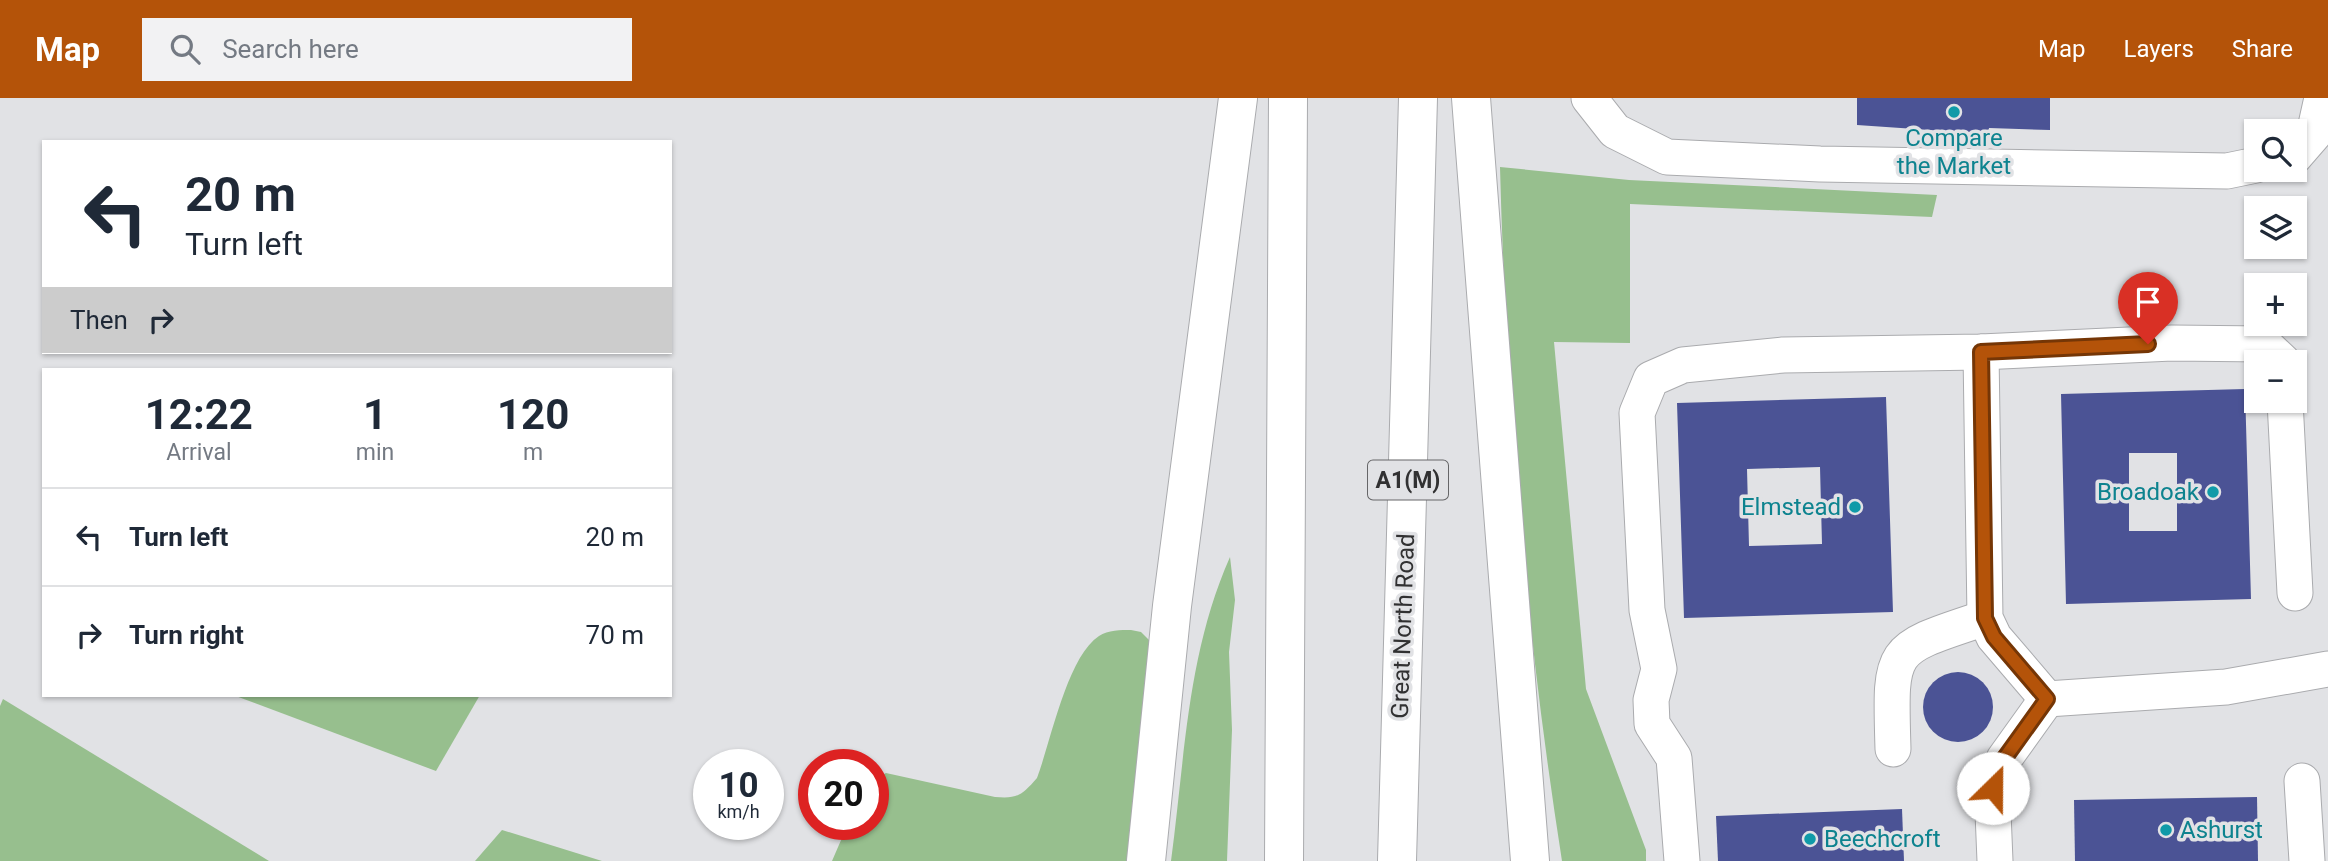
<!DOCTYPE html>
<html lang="en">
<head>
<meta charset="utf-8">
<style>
	:root { --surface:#fff; --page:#f2f2f3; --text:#1f2937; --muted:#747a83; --line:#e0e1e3; --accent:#b45309 }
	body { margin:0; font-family:Roboto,sans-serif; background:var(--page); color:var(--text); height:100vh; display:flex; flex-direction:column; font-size:26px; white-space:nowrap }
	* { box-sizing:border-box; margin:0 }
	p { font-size:23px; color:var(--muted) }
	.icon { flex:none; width:38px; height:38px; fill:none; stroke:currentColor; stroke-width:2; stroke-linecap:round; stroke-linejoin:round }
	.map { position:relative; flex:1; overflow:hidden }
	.side { position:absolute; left:42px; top:270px; width:630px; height:329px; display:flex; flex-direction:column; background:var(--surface); border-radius:0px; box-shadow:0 2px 5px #0004 }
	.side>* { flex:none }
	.guide { position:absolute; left:42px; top:42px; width:630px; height:214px; border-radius:0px; box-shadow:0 2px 5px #0004; background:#fff; color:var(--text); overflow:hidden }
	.tools { position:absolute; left:2244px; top:21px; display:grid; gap:14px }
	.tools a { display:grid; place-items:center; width:63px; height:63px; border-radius:0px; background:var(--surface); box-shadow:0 2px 5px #0004; font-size:35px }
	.speed { position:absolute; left:693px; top:651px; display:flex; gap:14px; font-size:35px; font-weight:700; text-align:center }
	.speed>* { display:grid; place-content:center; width:91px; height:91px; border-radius:50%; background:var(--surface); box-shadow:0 2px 5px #0004; line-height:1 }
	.speed small { font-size:18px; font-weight:400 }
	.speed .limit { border:10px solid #d22; background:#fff; color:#111 }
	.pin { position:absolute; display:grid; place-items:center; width:60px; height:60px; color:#fff; margin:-72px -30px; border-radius:50% 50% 50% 0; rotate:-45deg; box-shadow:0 0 7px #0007 }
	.pin .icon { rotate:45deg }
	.me { position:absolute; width:77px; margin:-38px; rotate:23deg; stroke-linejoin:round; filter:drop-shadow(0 0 5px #0008) }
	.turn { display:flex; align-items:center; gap:24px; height:147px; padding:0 28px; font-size:32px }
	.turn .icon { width:91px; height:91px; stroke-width:2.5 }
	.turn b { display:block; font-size:49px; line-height:60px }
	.then { display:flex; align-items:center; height:66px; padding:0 28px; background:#0003; gap:14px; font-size:26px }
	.eta { display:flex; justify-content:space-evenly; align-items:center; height:119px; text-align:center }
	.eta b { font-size:42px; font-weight:700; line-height:49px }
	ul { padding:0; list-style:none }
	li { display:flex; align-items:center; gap:21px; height:98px; padding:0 28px; border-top:2px solid var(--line) }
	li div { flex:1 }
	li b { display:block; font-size:26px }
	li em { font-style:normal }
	header { display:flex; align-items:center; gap:42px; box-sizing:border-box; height:98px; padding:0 35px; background:var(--accent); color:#fff }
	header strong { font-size:33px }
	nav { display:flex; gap:38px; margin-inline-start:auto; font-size:24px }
	.search { width:490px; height:63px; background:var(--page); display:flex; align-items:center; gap:18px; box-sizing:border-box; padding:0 24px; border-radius:0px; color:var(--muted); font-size:26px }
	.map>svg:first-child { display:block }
	.green { fill:#97bf8e }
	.building { fill:#4b5395; fill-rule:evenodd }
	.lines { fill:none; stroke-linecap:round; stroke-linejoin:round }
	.minor-casing { stroke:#aaabae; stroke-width:37 }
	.highway-casing { stroke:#aaabae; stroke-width:40 }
	.minor { stroke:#fff; stroke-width:35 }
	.highway { stroke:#fff; stroke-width:38 }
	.route-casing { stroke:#753606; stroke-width:18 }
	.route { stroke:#b45309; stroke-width:12 }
	.culture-dot { fill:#0f9aa8; stroke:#e1e2e5; stroke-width:2.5 }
	.labels { text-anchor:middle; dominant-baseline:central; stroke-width:7; stroke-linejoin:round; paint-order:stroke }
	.shield { fill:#e1e2e5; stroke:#666668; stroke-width:2 }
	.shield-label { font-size:23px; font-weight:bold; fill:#313132 }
	.culture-label { font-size:24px; fill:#0d838f; stroke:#e1e2e5; text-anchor:end }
	.street-label { font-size:24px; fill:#313132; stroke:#e1e2e5 }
</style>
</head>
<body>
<header>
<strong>Map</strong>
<div class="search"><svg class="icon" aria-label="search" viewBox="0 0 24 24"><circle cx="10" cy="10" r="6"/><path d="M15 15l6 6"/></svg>Search here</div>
<nav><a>Map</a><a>Layers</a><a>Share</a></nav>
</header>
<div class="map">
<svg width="2328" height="763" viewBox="0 0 2328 763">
	<rect width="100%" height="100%" fill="#e1e2e5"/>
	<g class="green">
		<path d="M1500,69L1629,82L1937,97L1932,119L1630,106V245L1554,244L1586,591L1646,752V763H1562C1526,534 1506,301 1500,69Z"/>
		<path d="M1230,459L1235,502L1229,554L1232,632L1227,763H1171C1185,659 1187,556 1230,459Z"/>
		<path d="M1131,532L1141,534L1149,542L1150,580L1128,763H832L848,726H873V682L886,675L995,699C1018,701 1022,697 1037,680C1051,643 1067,559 1099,538C1108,532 1121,532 1131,532Z"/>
		<polygon points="233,597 480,597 436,673"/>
		<polygon points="3,601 269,763 0,763 0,608"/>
		<polygon points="502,732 602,763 475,763"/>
	</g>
	<g class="building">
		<polygon points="1857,0 2050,0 2050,32 1989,30 1988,36 1857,27"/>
		<path d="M2245,291L2251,501L2066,506L2061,296ZM2129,355H2177V433H2129Z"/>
		<path d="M1886,299L1893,514L1684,520L1677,305ZM1820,369L1822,446L1749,448L1747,371Z"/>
		<circle cx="1958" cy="609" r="35"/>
		<polygon points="2257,699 2258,763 2075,763 2074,702"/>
		<polygon points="1902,711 1904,763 1718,763 1716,718"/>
	</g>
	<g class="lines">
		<defs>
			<g id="minor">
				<polyline points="1589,0 1615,33 1667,59 1820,66 2227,73 2256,67"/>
				<polyline points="2294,59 2314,36 2322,0"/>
				<polyline points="1981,254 1985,520 1994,539 2047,601"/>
				<polyline points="2285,303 2295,495"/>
				<polyline points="2047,601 2226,589 2328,571"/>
				<path d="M1893,651C1890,548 1888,552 1985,520"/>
				<polyline points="2302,683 2307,763"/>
				<polyline points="1682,763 1674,660 1652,626 1651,602 1659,571 1647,512 1637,315 1651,281 1683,267 1783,257 1981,254 2172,245 2264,246 2283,264"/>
				<polyline points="1995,763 1992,690 2004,661 2047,601"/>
			</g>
			<g id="highway">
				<polyline points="1471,0 1530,763"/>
				<polyline points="1146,763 1172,508 1238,0"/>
				<polyline points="1284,763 1288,0"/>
				<polyline points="1397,763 1418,0"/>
			</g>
		</defs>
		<use href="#minor" class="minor-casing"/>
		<use href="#highway" class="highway-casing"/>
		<use href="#minor" class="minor"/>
		<use href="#highway" class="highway"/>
	</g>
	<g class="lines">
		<defs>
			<polyline id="route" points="1993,690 2004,661 2047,601 1994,539 1985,520 1981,254 2148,246"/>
		</defs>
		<use href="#route" class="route-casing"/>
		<use href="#route" class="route"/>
	</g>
	<g class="culture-dot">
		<circle cx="1954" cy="14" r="7"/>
		<circle cx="2213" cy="394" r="7"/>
		<circle cx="1855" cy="409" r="7"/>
		<circle cx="2166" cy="732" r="7"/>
		<circle cx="1810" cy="741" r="7"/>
	</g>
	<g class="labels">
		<rect class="shield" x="1368" y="362.5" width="80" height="39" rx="5"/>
		<g class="shield-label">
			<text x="1408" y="382">A1(M)</text>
		</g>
		<g class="culture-label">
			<text x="1954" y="40" text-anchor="middle">Compare<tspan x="1954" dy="28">the Market</tspan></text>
			<text x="2199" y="394">Broadoak</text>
			<text x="1841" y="409">Elmstead</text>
			<text x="2180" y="732" text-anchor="start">Ashurst</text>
			<text x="1824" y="741" text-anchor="start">Beechcroft</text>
		</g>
		<g class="street-label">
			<text transform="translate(1403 528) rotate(-88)">Great North Road</text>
		</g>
	</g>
</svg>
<div class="tools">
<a><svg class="icon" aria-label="search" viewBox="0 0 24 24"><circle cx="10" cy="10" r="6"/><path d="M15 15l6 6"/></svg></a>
<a><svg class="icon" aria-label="layers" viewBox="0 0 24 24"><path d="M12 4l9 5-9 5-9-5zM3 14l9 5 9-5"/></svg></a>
<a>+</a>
<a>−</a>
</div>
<div class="speed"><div>10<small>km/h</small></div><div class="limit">20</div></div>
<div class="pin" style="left:2148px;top:246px;background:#d93025"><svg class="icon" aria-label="arrive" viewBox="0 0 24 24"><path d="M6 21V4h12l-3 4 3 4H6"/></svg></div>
<svg class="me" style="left:1993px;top:690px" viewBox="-20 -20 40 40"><circle r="19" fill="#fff"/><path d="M0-13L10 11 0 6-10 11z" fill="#b45309"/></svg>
<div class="guide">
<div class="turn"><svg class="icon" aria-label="left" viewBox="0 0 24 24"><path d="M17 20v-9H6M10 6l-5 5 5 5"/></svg><div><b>20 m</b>Turn left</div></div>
<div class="then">Then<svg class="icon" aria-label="right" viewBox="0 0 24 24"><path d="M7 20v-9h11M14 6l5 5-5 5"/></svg></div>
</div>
<section class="side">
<div class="eta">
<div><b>12:22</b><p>Arrival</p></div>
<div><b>1</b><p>min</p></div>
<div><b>120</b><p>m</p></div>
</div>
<ul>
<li><svg class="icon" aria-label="left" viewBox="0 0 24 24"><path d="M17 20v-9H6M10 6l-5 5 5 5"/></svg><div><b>Turn left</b></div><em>20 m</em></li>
<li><svg class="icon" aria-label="right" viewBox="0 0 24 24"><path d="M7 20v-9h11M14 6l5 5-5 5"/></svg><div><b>Turn right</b></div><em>70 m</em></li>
</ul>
</section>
</div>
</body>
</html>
